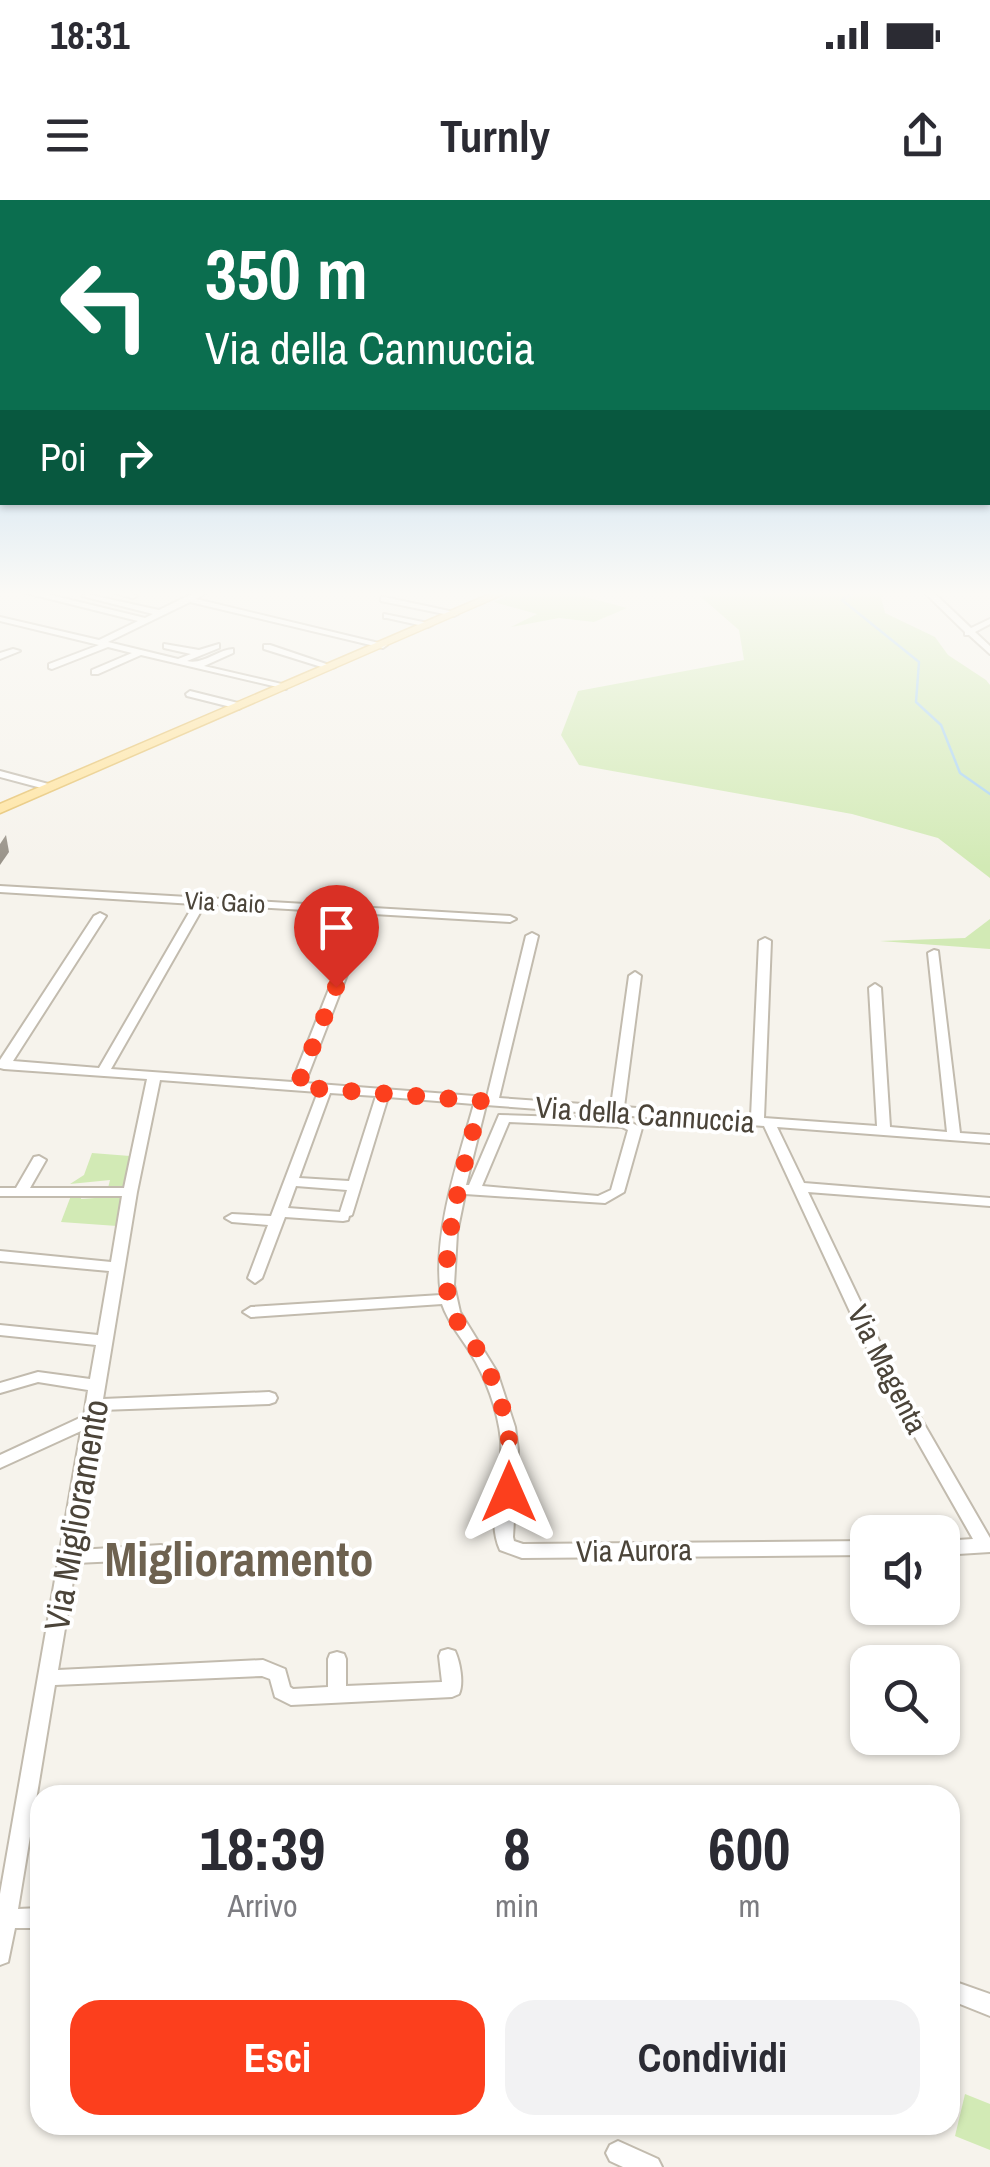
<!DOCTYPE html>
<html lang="it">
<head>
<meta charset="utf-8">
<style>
	:root { --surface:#fff; --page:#f2f2f3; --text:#2b2b33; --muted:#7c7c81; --accent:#fc3f1d }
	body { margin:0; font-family:"Archivo Narrow",sans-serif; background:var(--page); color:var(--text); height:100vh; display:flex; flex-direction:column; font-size:38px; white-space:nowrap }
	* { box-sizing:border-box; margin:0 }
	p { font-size:32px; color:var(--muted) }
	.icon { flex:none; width:55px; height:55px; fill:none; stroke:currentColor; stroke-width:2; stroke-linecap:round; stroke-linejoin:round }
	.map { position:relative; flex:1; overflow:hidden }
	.panel { position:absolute; left:30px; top:1585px; width:930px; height:350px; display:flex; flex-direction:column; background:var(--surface); border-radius:30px; box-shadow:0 2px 8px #0004 }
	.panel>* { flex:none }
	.banner { position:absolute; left:0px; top:0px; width:990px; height:305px; box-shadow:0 2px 8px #0004; background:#0b6e4f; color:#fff; overflow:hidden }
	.fabs { position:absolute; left:850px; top:1315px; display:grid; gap:20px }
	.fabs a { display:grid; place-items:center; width:110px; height:110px; border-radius:20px; background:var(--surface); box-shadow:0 2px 8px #0004; font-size:50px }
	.pin { position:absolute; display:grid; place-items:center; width:85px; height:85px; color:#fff; margin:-102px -42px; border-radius:50% 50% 50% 0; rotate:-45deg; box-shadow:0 0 10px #0007 }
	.pin .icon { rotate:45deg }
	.me { position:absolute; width:110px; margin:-55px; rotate:0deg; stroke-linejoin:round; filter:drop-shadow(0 0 8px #0008) }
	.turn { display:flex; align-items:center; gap:35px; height:210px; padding:0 40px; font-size:45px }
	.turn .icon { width:130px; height:130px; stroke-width:2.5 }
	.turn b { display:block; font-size:70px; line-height:85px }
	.then { display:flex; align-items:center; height:95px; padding:0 40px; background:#0003; gap:20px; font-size:38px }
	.eta { display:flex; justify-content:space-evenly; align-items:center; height:170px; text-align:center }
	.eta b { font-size:60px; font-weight:800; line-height:70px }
	.action { display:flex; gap:20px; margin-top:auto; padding:20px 40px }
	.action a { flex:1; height:115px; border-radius:30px; background:var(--accent); color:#fff; font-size:40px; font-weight:800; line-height:115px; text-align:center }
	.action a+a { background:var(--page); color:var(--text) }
	.status { display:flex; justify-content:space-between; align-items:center; height:70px; padding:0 50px; background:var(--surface); direction:ltr }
	.status svg { height:28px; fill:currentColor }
	header { display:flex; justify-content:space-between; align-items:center; height:130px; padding:0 40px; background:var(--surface); font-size:45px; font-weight:800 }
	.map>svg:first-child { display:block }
	.green { fill:#d2eab5 }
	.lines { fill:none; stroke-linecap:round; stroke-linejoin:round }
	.stream { stroke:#a9d4f2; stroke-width:2.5 }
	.minor-casing { stroke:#c2bbae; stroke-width:4 }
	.major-casing { stroke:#e6c16a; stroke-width:3 }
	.minor { fill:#fff; fill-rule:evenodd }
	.major { fill:#ffe39c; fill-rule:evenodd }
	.shaded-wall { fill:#979187 }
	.route { stroke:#fc3f1d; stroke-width:18; stroke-dasharray:0 32.4 }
	.labels { text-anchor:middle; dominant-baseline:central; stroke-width:8; stroke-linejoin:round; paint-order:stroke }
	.far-street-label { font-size:25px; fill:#4b4439; stroke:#fff }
	.street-label { font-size:30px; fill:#4b4439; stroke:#fff }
	.near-street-label { font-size:35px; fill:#4b4439; stroke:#fff }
	.near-district-label { font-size:48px; font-weight:bold; fill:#6e6250; stroke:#fff }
</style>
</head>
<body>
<div class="status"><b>18:31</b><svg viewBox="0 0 49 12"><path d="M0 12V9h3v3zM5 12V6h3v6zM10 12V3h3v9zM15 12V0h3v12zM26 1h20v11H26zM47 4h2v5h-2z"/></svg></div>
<header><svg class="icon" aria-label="menu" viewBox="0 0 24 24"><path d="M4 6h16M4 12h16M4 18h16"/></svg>Turnly<svg class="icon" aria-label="share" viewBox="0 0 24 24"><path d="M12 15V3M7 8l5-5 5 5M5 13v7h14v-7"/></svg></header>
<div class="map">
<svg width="990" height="1967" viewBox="0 0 990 1967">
	<rect width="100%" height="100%" fill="#f6f3ec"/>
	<g class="green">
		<polygon points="517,391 564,391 627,408 594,422 559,418 511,427 537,414 494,402"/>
		<polygon points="730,391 889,391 881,397 885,413 935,437 948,455 986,480 990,485 990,678 938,638 852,614 579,565 561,535 578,491 744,460 739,430 700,396"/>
		<polygon points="990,719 990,749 880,741 965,738"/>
		<polygon points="92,953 130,956 124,989 108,988 110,980 70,984 84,975"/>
		<polygon points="72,993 82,993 81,999 123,996 117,1026 61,1022"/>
		<polygon points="965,1894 990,1904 990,1950 955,1936"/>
	</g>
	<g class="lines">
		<polyline class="stream" points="856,391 842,400 919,462 916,502 941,525 960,573 990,594"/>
		<defs>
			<g id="minor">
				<path d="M18,391H34L145,418L153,414L82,396L86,394L159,410L198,391H209L196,399L387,445L383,448L190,402L108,442L178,459L191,454L164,448V444L199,450L219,444V448L187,461C203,465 217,450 233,449V453L204,466L286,485V489L141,455L98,474H92V470L132,453L108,447L52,469L49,468V464L99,445L0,421V417L99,440L138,421Z"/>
				<polygon points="107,391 123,391 137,396 133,398"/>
				<polygon points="923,391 932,391 971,428 990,419 990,424 975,432 990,446 990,454 969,435 965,435 965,432"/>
				<polygon points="384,397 454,412 458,414 454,416 381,401 381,397"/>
				<polygon points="384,414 428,423 432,425 428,427 387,418 384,418"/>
				<polygon points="264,445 270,445 335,467 328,469 264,449"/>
				<polygon points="13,449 20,451 0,459 0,453"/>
				<polygon points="190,491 242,504 243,506 239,509 187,496 186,494"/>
				<polygon points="0,571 52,585 54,587 49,590 0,577"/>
				<path d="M0,686L510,716L516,719L510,722L205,704L111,869L292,882L343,754L349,751L355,754L305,883L487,897L526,736L532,733L538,736L499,898L611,906L629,776L635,772L641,776L624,907L751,917L759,741L765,738L771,741L764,918L877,926L869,788L875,784L881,788L890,927L947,932L928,753L934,750L938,751L960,933L990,935V943L777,927L804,983L990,998V1006L808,992L894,1172L990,1338V1352L942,1355V1341L973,1339L878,1172L764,926L486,905L466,985H469L499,915L624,919L642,928L624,992L605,1003L465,994L457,1033L454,1085L460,1112L497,1172L515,1227L518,1250L513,1337L514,1341L523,1344L868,1341V1355L522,1358L500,1350C485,1317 504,1275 501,1240C498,1210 486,1178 470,1152C460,1136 448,1122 442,1104L251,1117L243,1112L251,1107L441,1095C432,1035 458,961 474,904L388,897L352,1015L349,1016L348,1020L343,1021L285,1017L262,1078L255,1083L248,1078L268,1025L232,1022L225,1018L232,1014L271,1016L318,892L160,880L137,992L103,1199L269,1192L275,1194L277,1198L275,1202L269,1204L101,1210L78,1350L161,1345L167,1347L170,1352L167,1357L161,1359L76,1363L58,1470L263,1460L285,1469L290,1487L293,1489L328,1487V1459L330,1454L337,1452L344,1454L346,1459V1486L442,1482L439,1456L441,1451L448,1449L455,1451C460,1462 464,1483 459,1494L452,1497L291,1505L275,1497L270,1479L262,1476L55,1485L18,1709L40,1708V1728H15L8,1762L0,1765V1694L81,1231L0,1268V1255L84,1216L88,1190L38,1182L0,1193V1183L38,1172L90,1179L96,1145L0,1135V1125L98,1135L109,1071L0,1061V1051L111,1062L122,996H0V988H16L34,957L39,956L46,960L30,988H124L147,879L4,869L0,868V860L94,716L100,713L106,716L13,861L99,868L194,704L0,692ZM330,893L376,896L349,981L299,978ZM509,922L622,927L628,930L611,990L598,996L482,986ZM296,986L347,990L340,1012L288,1008Z"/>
				<polygon points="950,1780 990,1794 990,1816 950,1800"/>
				<polygon points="618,1941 658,1959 662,1967 623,1967 610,1961 606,1953 610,1945"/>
			</g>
			<polygon id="major" points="497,391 511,391 0,613 0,604"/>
		</defs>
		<use href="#minor" class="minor-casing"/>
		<use href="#major" class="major-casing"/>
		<use href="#minor" class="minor"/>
		<use href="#major" class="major"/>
	</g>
	<polygon class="shaded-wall" points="6,635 9,652 0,665 0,644"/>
	<linearGradient id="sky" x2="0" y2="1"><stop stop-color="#8fc1ec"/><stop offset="0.59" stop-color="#fbfaf6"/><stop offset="1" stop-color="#fbfaf6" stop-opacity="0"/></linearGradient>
	<rect width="990" height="667" fill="url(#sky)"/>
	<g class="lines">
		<path class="route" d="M336,787L297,887L481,901C468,952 436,1056 450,1105C455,1123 469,1136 478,1151C502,1192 516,1244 509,1292"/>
	</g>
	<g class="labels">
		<g class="far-street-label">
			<text transform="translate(225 702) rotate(3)">Via Gaio</text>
		</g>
		<g class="street-label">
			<text transform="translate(645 914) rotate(4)">Via della Cannuccia</text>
			<text transform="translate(888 1169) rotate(63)">Via Magenta</text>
			<text transform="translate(634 1350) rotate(-1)">Via Aurora</text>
		</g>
		<g class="near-street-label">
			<text transform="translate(76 1315) rotate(-80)">Via Miglioramento</text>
		</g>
		<g class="near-district-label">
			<text x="239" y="1358">Miglioramento</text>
		</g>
	</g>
</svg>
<div class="fabs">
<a><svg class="icon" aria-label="sound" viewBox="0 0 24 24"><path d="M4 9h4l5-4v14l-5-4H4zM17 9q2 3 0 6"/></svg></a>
<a><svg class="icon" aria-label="search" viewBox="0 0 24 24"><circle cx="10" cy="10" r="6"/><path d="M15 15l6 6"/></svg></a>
</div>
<div class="pin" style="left:336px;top:787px;background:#d93025"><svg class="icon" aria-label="arrive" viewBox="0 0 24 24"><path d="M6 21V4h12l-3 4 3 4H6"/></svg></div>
<svg class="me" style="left:509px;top:1292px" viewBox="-20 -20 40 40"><path d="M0-17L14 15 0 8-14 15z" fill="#fc3f1d" stroke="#fff" stroke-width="4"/></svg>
<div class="banner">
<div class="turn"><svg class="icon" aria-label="left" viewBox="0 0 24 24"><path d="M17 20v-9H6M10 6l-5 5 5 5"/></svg><div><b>350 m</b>Via della Cannuccia</div></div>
<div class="then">Poi<svg class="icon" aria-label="right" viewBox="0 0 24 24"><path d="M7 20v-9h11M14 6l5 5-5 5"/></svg></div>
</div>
<section class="panel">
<div class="eta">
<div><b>18:39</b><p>Arrivo</p></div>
<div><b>8</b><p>min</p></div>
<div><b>600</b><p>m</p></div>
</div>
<div class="action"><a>Esci</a><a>Condividi</a></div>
</section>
</div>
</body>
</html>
